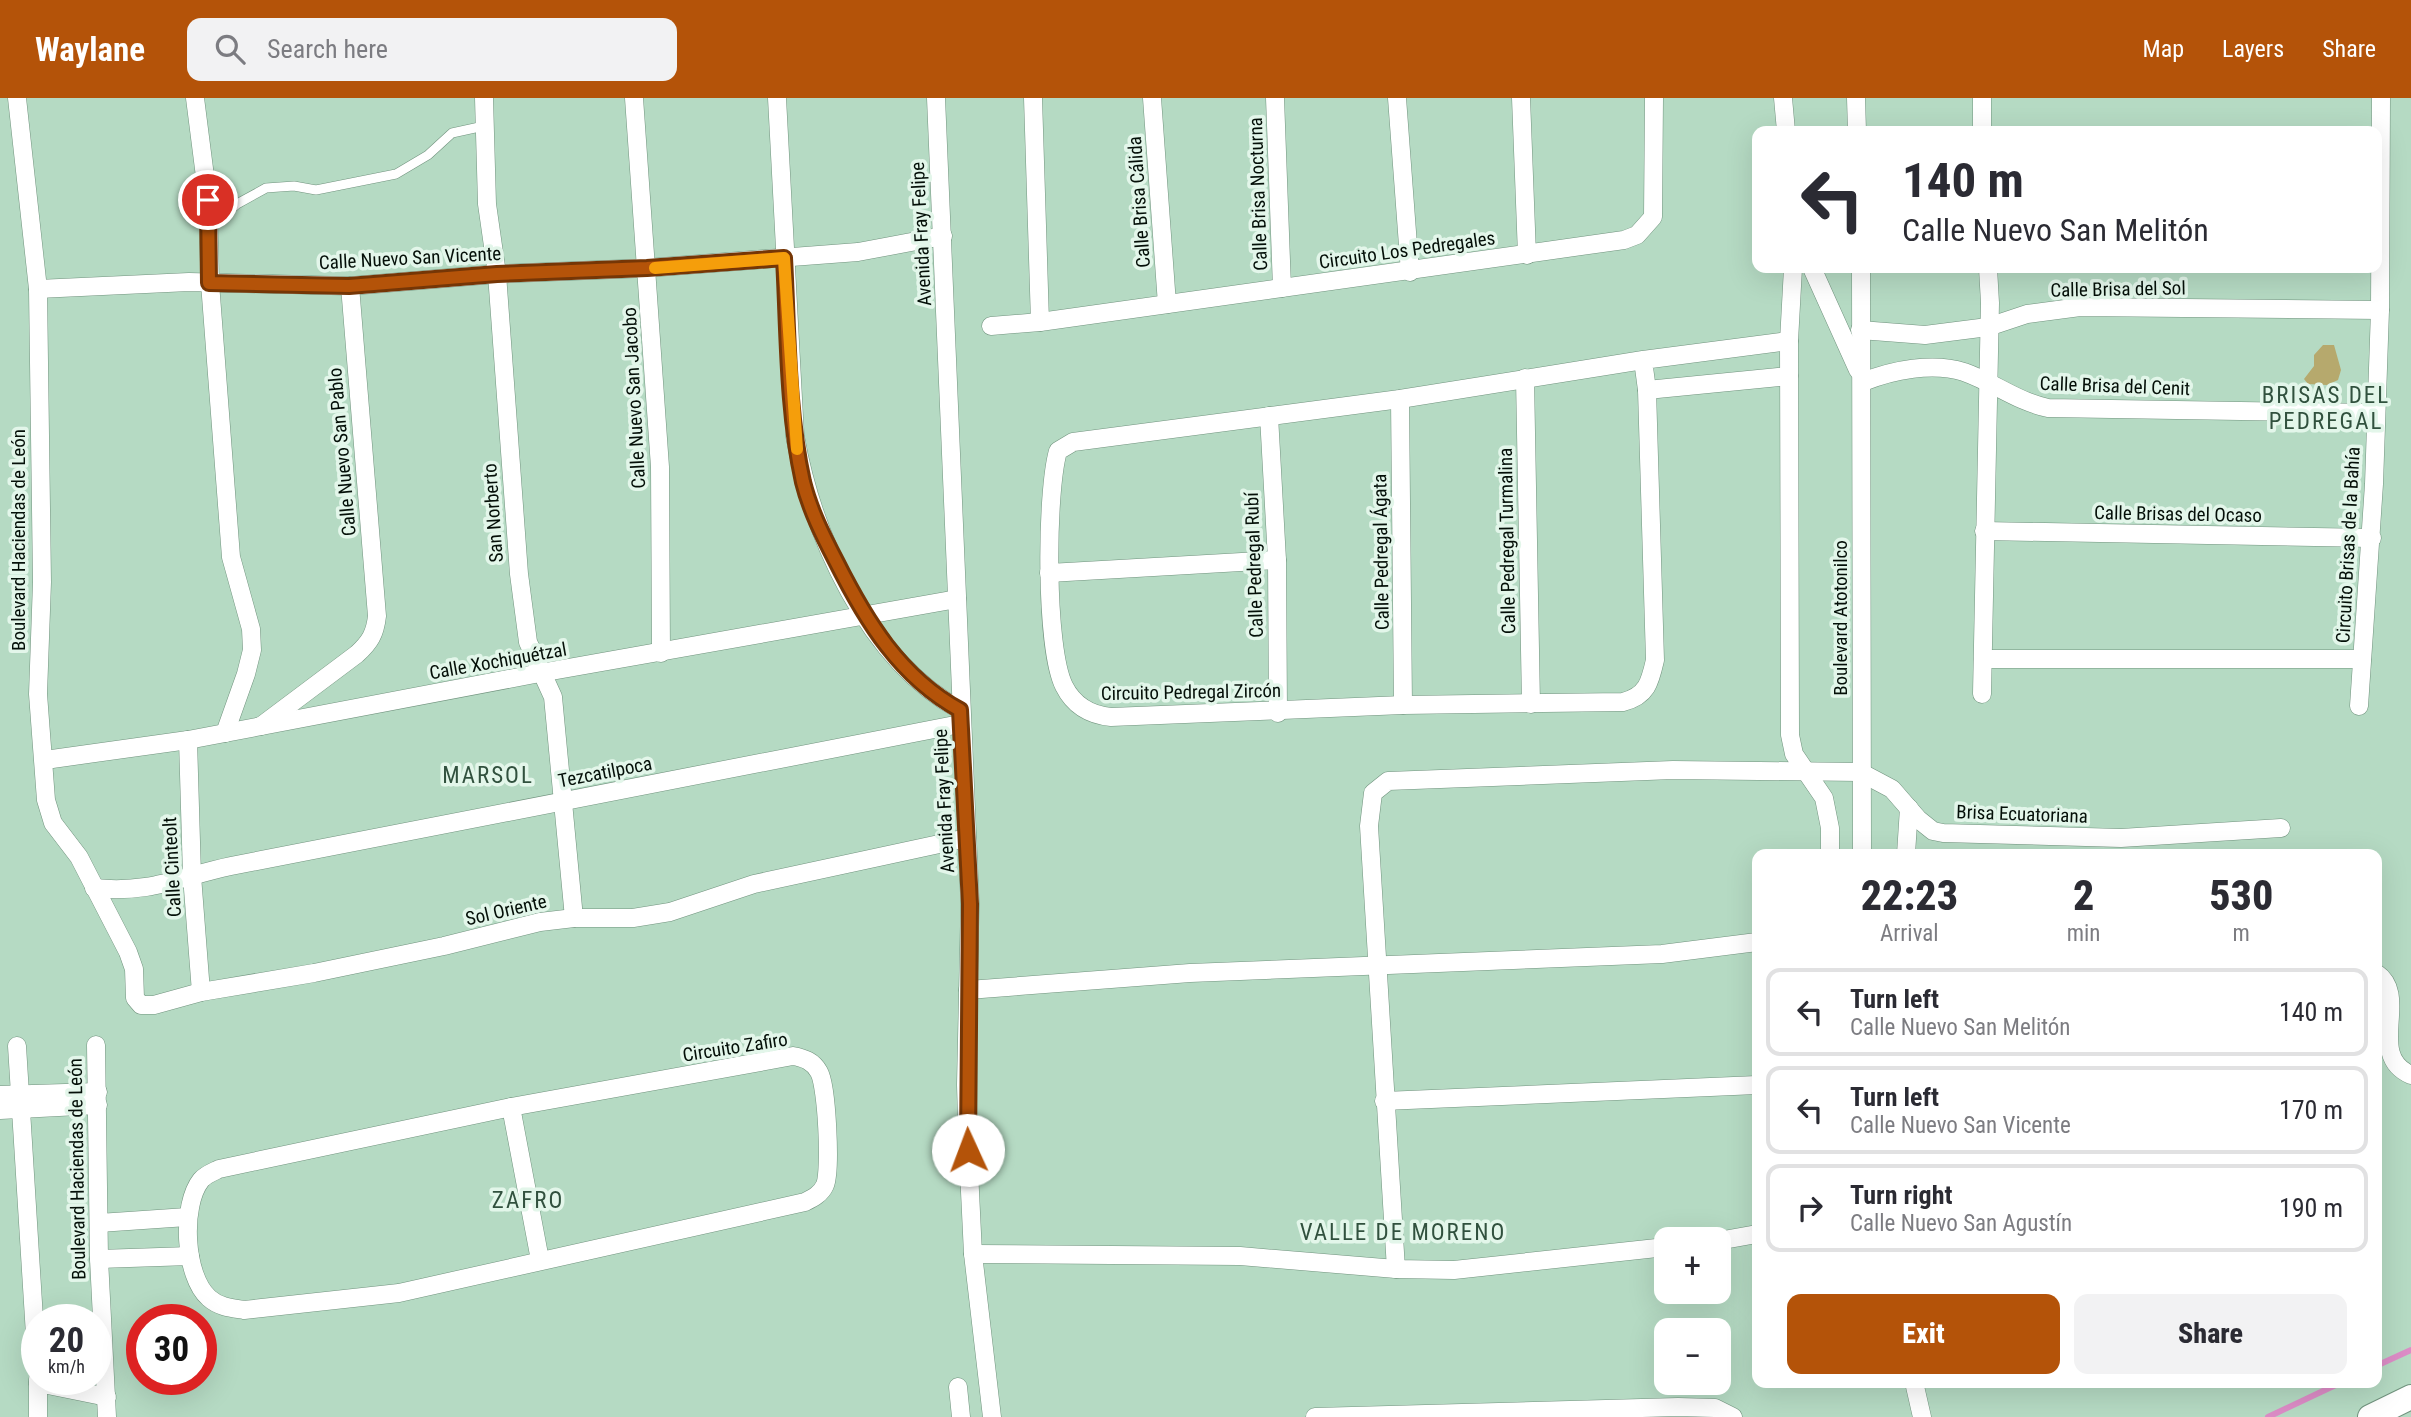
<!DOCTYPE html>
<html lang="en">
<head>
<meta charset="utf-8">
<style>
	:root { --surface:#fff; --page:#f2f2f3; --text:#2b2b33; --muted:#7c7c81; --line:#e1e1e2; --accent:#b45309 }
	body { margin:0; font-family:"Roboto Condensed",sans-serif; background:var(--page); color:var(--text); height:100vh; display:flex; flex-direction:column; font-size:26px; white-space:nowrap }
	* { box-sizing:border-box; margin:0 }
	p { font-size:23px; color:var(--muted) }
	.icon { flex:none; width:38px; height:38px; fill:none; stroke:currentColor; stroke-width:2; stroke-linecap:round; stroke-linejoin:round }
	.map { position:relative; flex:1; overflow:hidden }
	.drawer { position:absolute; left:1752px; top:751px; width:630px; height:539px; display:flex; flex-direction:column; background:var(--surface); border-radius:14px; box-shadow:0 7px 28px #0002 }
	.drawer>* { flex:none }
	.top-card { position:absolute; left:1752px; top:28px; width:630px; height:147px; border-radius:14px; box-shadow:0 7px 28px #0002; background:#fff; color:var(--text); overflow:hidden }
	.controls { position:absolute; left:1654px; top:1129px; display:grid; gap:14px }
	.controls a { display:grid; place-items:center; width:77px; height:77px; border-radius:14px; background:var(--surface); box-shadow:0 7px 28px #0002; font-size:35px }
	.speed { position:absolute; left:21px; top:1206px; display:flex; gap:14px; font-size:35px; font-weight:700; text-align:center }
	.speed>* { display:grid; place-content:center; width:91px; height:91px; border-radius:50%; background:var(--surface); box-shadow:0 7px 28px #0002; line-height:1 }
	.speed small { font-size:18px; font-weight:400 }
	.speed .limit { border:10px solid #d22; background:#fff; color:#111 }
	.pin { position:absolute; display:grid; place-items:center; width:60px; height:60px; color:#fff; margin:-30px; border:4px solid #fff; border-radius:50%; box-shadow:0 2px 7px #0007 }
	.me { position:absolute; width:77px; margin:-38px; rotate:358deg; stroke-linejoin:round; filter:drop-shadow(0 0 5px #0008) }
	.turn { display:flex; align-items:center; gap:24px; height:147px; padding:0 35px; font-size:32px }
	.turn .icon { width:91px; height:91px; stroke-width:2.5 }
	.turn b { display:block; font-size:49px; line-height:60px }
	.eta { display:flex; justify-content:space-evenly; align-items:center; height:119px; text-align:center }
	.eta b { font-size:42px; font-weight:800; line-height:49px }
	.action { display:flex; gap:14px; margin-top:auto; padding:14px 35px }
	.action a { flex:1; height:80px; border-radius:14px; background:var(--accent); color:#fff; font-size:28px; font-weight:800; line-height:80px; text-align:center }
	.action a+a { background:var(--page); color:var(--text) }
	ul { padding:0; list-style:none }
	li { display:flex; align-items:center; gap:21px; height:88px; margin:0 14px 10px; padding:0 21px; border:4px solid var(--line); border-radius:14px }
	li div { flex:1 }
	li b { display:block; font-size:26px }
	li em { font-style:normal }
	header { display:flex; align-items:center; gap:42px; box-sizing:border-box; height:98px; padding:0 35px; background:var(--accent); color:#fff }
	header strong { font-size:33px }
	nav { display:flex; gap:38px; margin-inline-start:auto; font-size:24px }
	.search { width:490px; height:63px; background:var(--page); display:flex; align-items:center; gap:18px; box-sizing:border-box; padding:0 24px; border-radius:14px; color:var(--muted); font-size:26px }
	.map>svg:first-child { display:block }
	.green { fill:#b6a96d }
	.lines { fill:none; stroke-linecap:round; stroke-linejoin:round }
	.stream { stroke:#dc8cc6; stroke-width:6 }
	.service-casing { stroke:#71937e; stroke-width:10 }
	.minor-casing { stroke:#71937e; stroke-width:19 }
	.secondary-casing { stroke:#71937e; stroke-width:26 }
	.service { stroke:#fff; stroke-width:9 }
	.minor { stroke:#fff; stroke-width:18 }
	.secondary { stroke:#fff; stroke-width:24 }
	.route-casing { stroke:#753606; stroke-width:18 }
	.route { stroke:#b45309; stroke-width:12 }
	.slow { stroke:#f59e0b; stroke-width:12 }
	.labels { text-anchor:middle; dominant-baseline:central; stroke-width:7; stroke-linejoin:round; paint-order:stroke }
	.street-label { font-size:19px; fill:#040f08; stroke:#e3f6ea }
	.quarter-label { font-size:23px; letter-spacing:2px; fill:#31513e; stroke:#e3f6ea }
</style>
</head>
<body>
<header>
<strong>Waylane</strong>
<div class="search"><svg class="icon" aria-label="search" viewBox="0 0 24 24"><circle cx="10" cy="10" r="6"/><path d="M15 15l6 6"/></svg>Search here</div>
<nav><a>Map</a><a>Layers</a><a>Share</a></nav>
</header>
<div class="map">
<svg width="2411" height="1319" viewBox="0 0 2411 1319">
	<rect width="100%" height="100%" fill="#b5dac3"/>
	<polygon class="green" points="2323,247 2334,247 2341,272 2338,282 2327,287 2308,286 2304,281 2314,268 2314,257"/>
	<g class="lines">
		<g class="stream">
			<polyline points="2376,1268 2411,1252"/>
			<polyline points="2268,1319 2342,1284"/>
		</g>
		<defs>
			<polyline id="service" points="210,129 237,106 266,90 294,88 316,92 396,76 428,57 452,35 484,28"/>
			<g id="minor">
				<polyline points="17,0 38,191 42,484 38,596 46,702 53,725 79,759 128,854 134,871 135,900 141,907 154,907 201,894 314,875 444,848 540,824 574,820 633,820 670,814 754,786 967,740"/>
				<polyline points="195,0 208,102 210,185 231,459 251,531 252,552 246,576 225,635"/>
				<polyline points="484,0 487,106 497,176 519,476 528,544 553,599 574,820"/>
				<polyline points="634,0 660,369 661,555"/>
				<path d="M777,0L795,338C813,438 867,561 960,612"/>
				<polyline points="936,0 970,806 966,987 968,1052 973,1156 992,1319"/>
				<polyline points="1033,0 1040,224"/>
				<polyline points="1152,0 1167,206"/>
				<polyline points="1275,0 1282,190"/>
				<polyline points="1397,0 1410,174"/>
				<polyline points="1521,0 1527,157"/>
				<polyline points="1783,0 1786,33"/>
				<polyline points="1856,0 1857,33"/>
				<polyline points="1982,33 1982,0"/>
				<polyline points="1793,170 1789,243 1790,637 1794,656 1824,700 1830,730 1830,756"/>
				<polyline points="1812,170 1858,272"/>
				<polyline points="1861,170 1862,756"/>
				<polyline points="38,191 189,184 350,188 497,176 647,170 858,154 943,138"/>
				<polyline points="991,228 1040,224 1624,142 1637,137 1653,119 1654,0"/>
				<polyline points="1860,232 1925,237 1988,229 2027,216 2080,209 2380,212"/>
				<path d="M1643,262L1647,292L1655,562C1650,584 1647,598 1623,604L1403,607L1111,619C1090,617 1074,608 1064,588C1045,550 1046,395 1058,353L1073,344L1400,301L1643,262L1789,243"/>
				<polyline points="1525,280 1531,606"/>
				<path d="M1863,284C1892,272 1933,264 1964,274C1995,285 2016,303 2048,310L2375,315"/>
				<polyline points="1647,292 1789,278"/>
				<polyline points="1400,301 1403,607"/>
				<polyline points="1269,318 1277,462 1278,615"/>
				<polyline points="1984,433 2372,440"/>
				<polyline points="1049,475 1277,462"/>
				<polyline points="1983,561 2362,561"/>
				<polyline points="1982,596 1990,205 1988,170"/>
				<polyline points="2359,608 2374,386 2380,212 2381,0"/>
				<path d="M261,628L357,556C370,544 375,536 377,518L350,188"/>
				<polyline points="188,642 192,778 201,894"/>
				<polyline points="45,662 188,642 540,575 957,501"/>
				<polyline points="1906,756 1909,710"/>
				<path d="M94,790C150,796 179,779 231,768L960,626"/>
				<path d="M2376,875C2411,898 2365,957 2411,977"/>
				<polyline points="968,892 1190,875 1662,856 1757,844"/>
				<polyline points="96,947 99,1161 107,1319"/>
				<polyline points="17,948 37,1269"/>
				<path d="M793,958C804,960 813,963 819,974C827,988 831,1072 825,1087C821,1096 813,1100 805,1104L399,1195L244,1212C231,1210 219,1209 209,1200C184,1178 181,1107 201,1082C205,1077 213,1074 219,1071L511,1009Z"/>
				<polyline points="0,997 98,994"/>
				<polyline points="1384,1003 1757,987"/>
				<polyline points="511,1009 540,1162"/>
				<polyline points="0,1012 98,1007"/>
				<polyline points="99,1125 187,1119"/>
				<polyline points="1718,1143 1757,1136"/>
				<polyline points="973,1156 1240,1158 1396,1171 1454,1172 1666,1149"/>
				<polyline points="99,1161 190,1158"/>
				<polyline points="1396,1171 1369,728 1373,695 1388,683 1673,672 1860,674 1892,691 1918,721 1933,733 1943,735 2121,740 2281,730"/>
				<polyline points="38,1281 38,1319"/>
				<polyline points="1914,1284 1922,1319"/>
				<polyline points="38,1285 107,1299"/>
				<polyline points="958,1289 961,1319"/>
				<polyline points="1315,1319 1678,1309 1715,1310 1733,1319"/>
			</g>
			<polyline id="secondary" points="2370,1319 2411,1299"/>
		</defs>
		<use href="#service" class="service-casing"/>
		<use href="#minor" class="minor-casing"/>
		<use href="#secondary" class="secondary-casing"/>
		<use href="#service" class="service"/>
		<use href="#minor" class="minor"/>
		<use href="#secondary" class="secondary"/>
	</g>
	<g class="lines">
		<defs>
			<path id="route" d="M208,102L209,185L349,188L497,176L647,170L784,160C788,234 787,312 803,384C810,412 823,438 836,463C866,523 900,579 960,612L970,806L968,1052"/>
		</defs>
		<use href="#route" class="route-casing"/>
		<use href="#route" class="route"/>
		<polyline class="slow" points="655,170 784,160 797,351"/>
	</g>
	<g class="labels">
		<g class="street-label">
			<text transform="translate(1258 96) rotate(-92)">Calle Brisa Nocturna</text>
			<text transform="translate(1139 104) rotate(-94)">Calle Brisa Cálida</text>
			<text transform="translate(921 136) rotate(-93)">Avenida Fray Felipe</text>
			<text transform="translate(1407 152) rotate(-8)">Circuito Los Pedregales</text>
			<text transform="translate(410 160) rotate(-3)">Calle Nuevo San Vicente</text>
			<text transform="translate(2118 191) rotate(-1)">Calle Brisa del Sol</text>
			<text transform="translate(2115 288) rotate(2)">Calle Brisa del Cenit</text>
			<text transform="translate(634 300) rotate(-93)">Calle Nuevo San Jacobo</text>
			<text transform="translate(342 354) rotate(-95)">Calle Nuevo San Pablo</text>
			<text transform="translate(493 415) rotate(-94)">San Norberto</text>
			<text transform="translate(2178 416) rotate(1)">Calle Brisas del Ocaso</text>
			<text transform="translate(18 442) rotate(-90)">Boulevard Haciendas de León</text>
			<text transform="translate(1507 443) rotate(-91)">Calle Pedregal Turmalina</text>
			<text transform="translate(2348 447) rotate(-87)">Circuito Brisas de la Bahía</text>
			<text transform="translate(1381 454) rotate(-91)">Calle Pedregal Ágata</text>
			<text transform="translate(1254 467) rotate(-92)">Calle Pedregal Rubí</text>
			<text transform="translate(1840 520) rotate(-90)">Boulevard Atotonilco</text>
			<text transform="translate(498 563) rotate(-10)">Calle Xochiquétzal</text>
			<text transform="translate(1191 594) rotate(-1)">Circuito Pedregal Zircón</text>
			<text transform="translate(605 674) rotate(-11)">Tezcatilpoca</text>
			<text transform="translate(944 703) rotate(-93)">Avenida Fray Felipe</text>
			<text transform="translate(2022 716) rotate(2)">Brisa Ecuatoriana</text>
			<text transform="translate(172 769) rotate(-93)">Calle Cinteolt</text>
			<text transform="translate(506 812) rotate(-13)">Sol Oriente</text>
			<text transform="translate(735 949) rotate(-9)">Circuito Zafiro</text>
			<text transform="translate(77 1071) rotate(-91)">Boulevard Haciendas de León</text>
		</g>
		<g class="quarter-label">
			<text x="2326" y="297">BRISAS DEL<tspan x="2326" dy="26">PEDREGAL</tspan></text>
			<text x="488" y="677">MARSOL</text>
			<text x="528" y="1102">ZAFRO</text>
			<text x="1403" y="1134">VALLE DE MORENO</text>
		</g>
	</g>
</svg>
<div class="controls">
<a>+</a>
<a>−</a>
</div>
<div class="speed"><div>20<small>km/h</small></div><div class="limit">30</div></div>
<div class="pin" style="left:208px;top:102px;background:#d93025"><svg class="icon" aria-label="arrive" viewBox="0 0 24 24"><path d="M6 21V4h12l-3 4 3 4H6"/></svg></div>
<svg class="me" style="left:968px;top:1052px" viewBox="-20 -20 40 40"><circle r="19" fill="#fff"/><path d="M0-13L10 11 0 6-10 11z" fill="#b45309"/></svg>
<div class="top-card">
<div class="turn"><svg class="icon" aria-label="left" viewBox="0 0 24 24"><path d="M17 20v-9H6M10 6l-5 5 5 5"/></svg><div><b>140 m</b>Calle Nuevo San Melitón</div></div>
</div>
<section class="drawer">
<div class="eta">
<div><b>22:23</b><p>Arrival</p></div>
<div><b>2</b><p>min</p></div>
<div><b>530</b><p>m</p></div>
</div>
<ul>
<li><svg class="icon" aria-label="left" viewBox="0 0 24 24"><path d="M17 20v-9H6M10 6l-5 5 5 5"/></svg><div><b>Turn left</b><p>Calle Nuevo San Melitón</p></div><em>140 m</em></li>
<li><svg class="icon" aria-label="left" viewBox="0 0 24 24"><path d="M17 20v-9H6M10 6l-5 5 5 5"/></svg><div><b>Turn left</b><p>Calle Nuevo San Vicente</p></div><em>170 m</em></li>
<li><svg class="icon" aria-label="right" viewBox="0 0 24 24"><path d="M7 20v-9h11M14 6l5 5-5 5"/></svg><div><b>Turn right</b><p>Calle Nuevo San Agustín</p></div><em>190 m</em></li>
</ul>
<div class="action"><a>Exit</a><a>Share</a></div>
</section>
</div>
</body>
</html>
